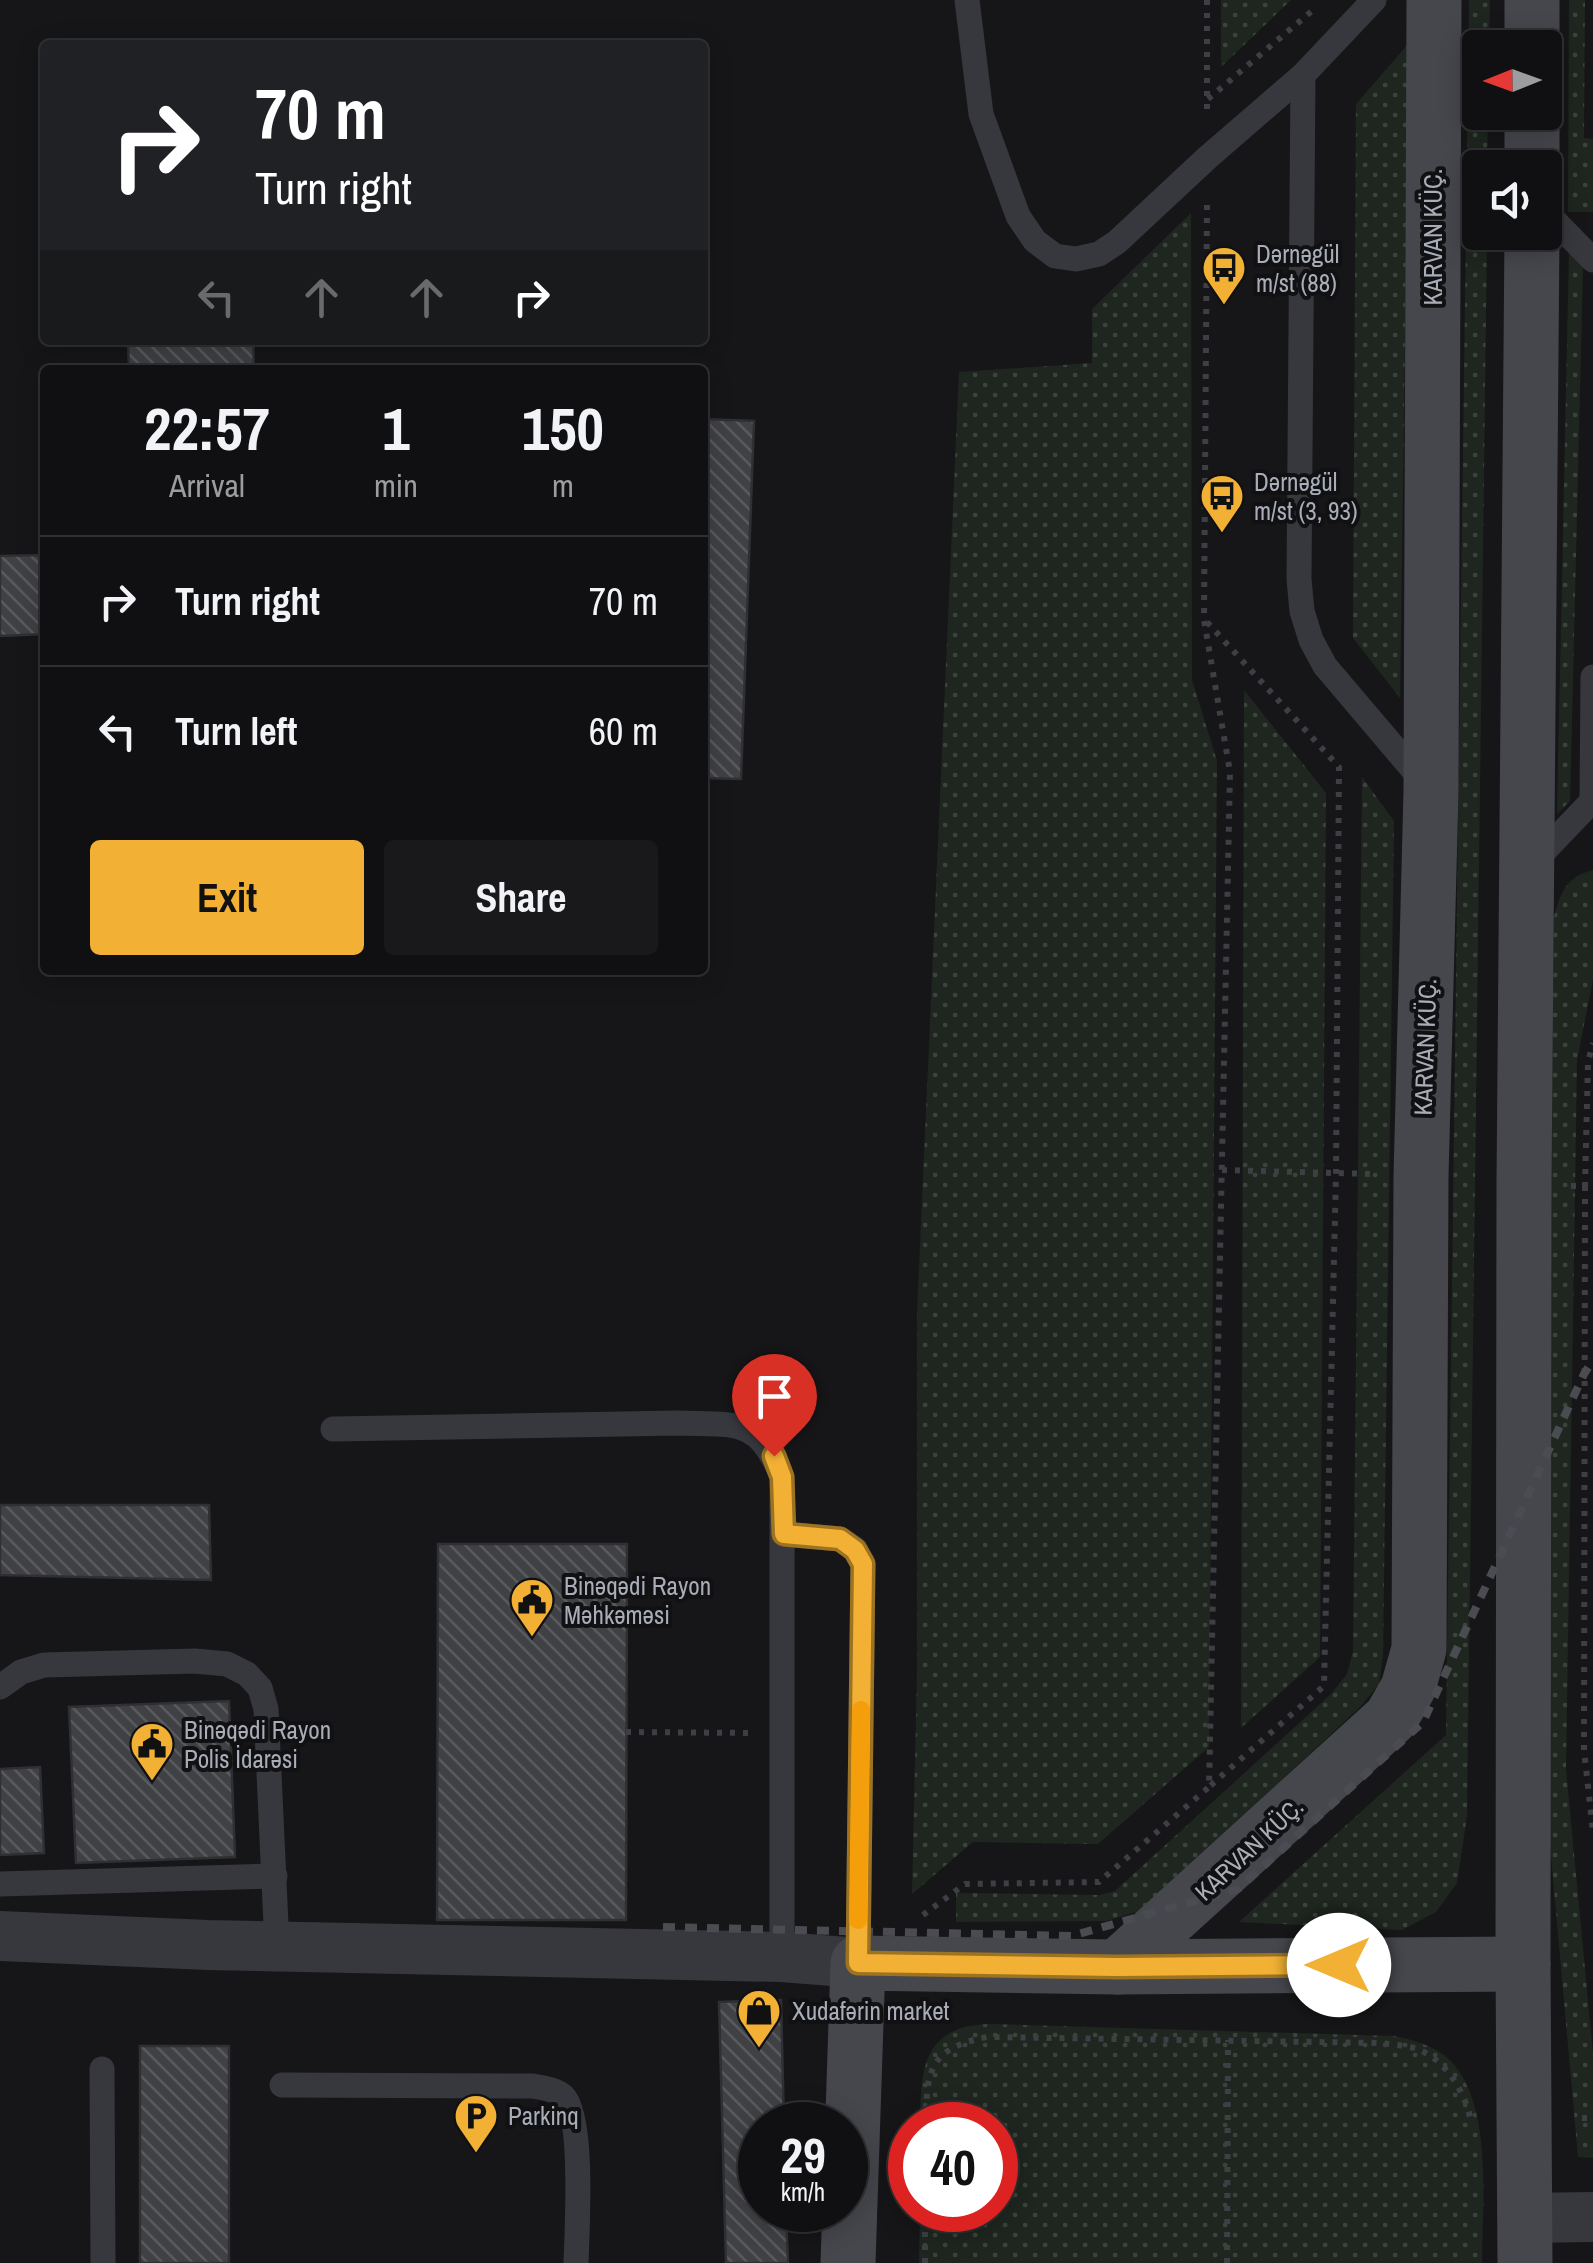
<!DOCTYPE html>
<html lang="en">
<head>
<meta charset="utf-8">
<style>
	:root { --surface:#101012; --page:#19191b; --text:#f1f3f6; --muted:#9c9d9f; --line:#303032; --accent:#f2b134 }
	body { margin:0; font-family:"Archivo Narrow",sans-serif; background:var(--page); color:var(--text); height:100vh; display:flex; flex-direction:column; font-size:38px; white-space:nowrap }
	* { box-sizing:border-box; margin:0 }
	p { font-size:32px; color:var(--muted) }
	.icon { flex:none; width:55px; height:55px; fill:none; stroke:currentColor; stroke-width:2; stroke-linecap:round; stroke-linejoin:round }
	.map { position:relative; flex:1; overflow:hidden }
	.side { position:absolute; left:40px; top:365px; width:668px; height:610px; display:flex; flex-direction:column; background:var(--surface); border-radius:10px; box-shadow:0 5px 25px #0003,0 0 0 2px var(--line) }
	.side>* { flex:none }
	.guide { position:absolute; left:40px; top:40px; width:668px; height:305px; border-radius:10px; box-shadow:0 5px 25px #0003,0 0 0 2px var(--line); background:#202124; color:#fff; overflow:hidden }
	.needle { width:65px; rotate:269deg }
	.buttons { position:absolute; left:1462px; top:30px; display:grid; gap:20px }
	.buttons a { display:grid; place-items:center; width:100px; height:100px; border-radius:10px; background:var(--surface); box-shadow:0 5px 25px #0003,0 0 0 2px var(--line); font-size:50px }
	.speed { position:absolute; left:738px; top:2102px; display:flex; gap:20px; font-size:50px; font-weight:700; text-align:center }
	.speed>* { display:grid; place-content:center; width:130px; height:130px; border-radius:50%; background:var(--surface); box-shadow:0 5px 25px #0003,0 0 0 2px var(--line); line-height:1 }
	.speed small { font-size:25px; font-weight:400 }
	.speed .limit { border:15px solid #d22; background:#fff; color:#111 }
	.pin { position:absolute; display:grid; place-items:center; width:85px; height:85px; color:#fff; margin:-102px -42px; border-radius:50% 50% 50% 0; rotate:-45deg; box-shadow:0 0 10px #0007 }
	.pin .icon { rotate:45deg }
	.me { position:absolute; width:110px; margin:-55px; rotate:270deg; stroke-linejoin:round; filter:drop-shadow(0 0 8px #0008) }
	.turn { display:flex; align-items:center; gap:35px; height:210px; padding:0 50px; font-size:45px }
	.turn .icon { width:130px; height:130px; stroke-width:2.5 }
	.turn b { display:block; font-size:70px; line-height:85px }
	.lanes { display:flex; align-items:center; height:95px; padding:0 50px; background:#0003; justify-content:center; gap:50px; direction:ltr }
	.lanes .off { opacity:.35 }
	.eta { display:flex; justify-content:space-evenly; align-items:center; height:170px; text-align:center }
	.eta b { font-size:60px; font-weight:800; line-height:70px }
	.button { display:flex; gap:20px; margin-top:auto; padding:20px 50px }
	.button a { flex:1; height:115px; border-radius:10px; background:var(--accent); color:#111; font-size:40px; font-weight:800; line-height:115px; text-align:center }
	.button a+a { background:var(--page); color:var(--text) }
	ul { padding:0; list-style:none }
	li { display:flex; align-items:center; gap:30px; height:130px; padding:0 50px; border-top:2px solid var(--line) }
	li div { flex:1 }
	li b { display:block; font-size:38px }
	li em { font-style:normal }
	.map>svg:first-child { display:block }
	.green { fill:url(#green-dots) }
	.building { fill:url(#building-back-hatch); stroke:#303034; stroke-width:2.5 }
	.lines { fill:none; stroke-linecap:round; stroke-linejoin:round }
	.path { stroke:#3d3f44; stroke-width:6; stroke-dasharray:5 8; stroke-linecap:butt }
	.lane { stroke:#37383d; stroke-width:25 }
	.street { stroke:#37383d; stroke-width:50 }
	.secondary { stroke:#45474d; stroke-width:55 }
	.rail { stroke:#4a4c52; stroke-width:8; stroke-dasharray:12 10; stroke-linecap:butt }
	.route-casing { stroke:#9d7322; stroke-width:25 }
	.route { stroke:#f2b134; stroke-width:18 }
	.slow { stroke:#f59e0b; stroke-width:18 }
	.labels { text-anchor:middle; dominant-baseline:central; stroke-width:8; stroke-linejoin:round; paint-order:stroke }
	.street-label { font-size:25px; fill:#a8adb8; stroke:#111113 }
	.poi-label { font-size:25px; fill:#a8adb8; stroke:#111113; text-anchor:start }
</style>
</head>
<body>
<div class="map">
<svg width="1593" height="2263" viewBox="0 0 1593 2263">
	<defs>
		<pattern id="green-dots" width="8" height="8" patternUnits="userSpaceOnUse" patternTransform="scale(2.5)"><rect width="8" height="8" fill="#1e261f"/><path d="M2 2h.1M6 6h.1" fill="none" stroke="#3c433d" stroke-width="1.8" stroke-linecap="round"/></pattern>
		<pattern id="building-back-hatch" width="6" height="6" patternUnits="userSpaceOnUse" patternTransform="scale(2.5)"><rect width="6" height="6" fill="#404145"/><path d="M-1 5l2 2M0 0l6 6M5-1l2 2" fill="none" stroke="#595a5e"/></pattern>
	</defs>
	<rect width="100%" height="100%" fill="#161618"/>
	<g class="green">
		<polygon points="1221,0 1291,0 1221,67"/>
		<polygon points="1469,0 1490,0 1489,47 1480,48 1480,112 1488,113 1487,167 1480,168 1480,232 1487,233 1467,1816 1457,1883 1436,1912 1402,1930 1239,1922 1446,1735"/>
		<polygon points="1569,0 1585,0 1584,138 1593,139 1593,212 1568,212"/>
		<polygon points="1409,43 1400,698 1353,638 1356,104"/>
		<polygon points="1191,213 1192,680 1217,761 1209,1747 1098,1844 973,1842 912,1894 917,1675 917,1313 959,372 1092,363 1092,309"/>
		<polygon points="1569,251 1583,267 1570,801 1557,814"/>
		<polygon points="1244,690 1326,793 1320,1657 1241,1728"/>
		<polygon points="1362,777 1394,821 1383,1657 1379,1684 1361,1706 1143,1910 1106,1921 956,1922 956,1893 1099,1895 1115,1891 1331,1694 1347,1674 1353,1651"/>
		<path d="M1593,870V979L1577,1061L1566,1769L1593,2053V2158L1578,2157L1543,1767L1554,917C1561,892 1566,877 1593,870Z"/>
		<path d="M990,2024L1394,2036C1412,2040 1429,2044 1444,2055C1495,2095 1482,2205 1482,2263H919L920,2210H995V2125H920C921,2070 921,2026 990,2024Z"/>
	</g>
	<g class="building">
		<polygon points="128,340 253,340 254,370 129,370"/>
		<polygon points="702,419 754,421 741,779 702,778"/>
		<polygon points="45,555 45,634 0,636 0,556"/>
		<polygon points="0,1505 209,1505 211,1580 0,1575"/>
		<polygon points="438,1544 627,1544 626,1920 437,1920"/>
		<polygon points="229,1701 235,1857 76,1863 69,1707"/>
		<polygon points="40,1767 44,1853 0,1855 0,1769"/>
		<polygon points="781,2000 784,2125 760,2125 760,2210 786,2210 788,2263 726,2263 719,2002"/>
		<rect x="140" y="2046" width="89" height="217"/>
	</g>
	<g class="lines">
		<g class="path">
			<polyline points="1207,0 1207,116"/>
			<polyline points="1208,99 1313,10"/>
			<polyline points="1207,622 1339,767 1336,1173 1324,1686 1210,1786"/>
			<polyline points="1222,1170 1372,1174"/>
			<polyline points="1571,1186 1585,1186 1588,1062 1593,1043"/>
			<polyline points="1585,1186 1584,1750 1593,1832"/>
			<polyline points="626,1732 751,1733"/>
			<polyline points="923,1915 965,1884 1099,1882 1209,1787 1230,772 1204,620 1207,203"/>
			<polyline points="1582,2118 1593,2118"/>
			<path d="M926,2125C926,2071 929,2048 987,2037L1382,2043C1392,2045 1404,2045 1414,2048C1444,2057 1466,2092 1471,2122"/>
			<polyline points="925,2263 925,2210"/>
			<polyline points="1227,2263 1228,2040"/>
		</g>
		<g class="lane">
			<polyline points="967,0 981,114 1018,216 1035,241 1055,256 1076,259 1099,254 1117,242 1207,158 1303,75"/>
			<polyline points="1374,0 1303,75 1299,579 1302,611 1311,640 1325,666 1426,785"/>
			<polyline points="1545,211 1593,260"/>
			<polyline points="1532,864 1592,801 1593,677"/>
			<path d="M333,1429L678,1423C735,1425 759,1417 782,1477V1957"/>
			<polyline points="784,1534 840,1539 855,1549 863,1564 858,1963"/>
			<polyline points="0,1687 21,1672 44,1665 195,1661 227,1664 247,1674 260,1688 266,1709 277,1946"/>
			<polyline points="0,1884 275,1876"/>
			<polyline points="102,2069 103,2263"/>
			<path d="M282,2085L533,2086C543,2088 555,2089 563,2096C584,2115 577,2231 576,2263"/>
		</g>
		<g class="street">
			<polyline points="0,1936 208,1945 782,1957 858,1963"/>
			<polyline points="1525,2218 1593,2217"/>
		</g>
		<g class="secondary">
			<polyline points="1532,0 1532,48"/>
			<polyline points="1532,112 1532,168"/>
			<polyline points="1117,1967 1391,1718 1408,1688 1419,1649 1421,1177 1431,792 1434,0"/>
			<polyline points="848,2263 858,1963 1117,1967 1523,1964"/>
			<polyline points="1525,2263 1523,1964 1524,1184 1532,232"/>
		</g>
		<polyline class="rail" points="663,1927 1071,1936 1238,1889 1423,1722 1584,1374 1593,1360"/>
	</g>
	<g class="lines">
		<defs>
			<polyline id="route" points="774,1456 782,1477 784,1534 840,1539 855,1550 863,1564 858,1963 1117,1967 1339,1965"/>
		</defs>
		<use href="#route" class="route-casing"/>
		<use href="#route" class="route"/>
		<polyline class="slow" points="858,1920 861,1710"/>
	</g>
	<defs>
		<symbol id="bus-pin" viewBox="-11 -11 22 30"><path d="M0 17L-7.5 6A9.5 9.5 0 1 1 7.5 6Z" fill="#f2b134" stroke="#111113"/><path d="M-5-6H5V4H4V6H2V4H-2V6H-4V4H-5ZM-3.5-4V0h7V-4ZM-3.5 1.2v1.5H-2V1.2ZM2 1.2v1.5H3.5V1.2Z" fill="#111"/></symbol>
		<symbol id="civic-pin" viewBox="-11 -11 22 30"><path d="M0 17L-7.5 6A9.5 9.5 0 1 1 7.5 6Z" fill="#f2b134" stroke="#111113"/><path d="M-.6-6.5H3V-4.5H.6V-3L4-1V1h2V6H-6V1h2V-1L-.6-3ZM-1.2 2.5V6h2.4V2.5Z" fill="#111"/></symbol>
		<symbol id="shop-pin" viewBox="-11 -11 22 30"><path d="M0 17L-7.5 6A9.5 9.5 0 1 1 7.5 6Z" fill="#f2b134" stroke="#111113"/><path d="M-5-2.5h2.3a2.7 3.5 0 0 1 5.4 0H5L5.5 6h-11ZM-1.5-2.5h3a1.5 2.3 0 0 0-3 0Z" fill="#111"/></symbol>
		<symbol id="parking-pin" viewBox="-11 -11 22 30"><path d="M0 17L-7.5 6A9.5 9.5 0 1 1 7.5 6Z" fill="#f2b134" stroke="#111113"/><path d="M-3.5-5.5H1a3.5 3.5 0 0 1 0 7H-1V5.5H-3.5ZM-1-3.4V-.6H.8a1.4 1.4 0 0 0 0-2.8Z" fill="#111"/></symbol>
	</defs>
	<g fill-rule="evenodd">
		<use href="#bus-pin" x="1199" y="243" width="50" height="68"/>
		<use href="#bus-pin" x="1197" y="471" width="50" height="68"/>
		<use href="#civic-pin" x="507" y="1575" width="50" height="68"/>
		<use href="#civic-pin" x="127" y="1719" width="50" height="68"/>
		<use href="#shop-pin" x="734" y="1986" width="50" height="68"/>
		<use href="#parking-pin" x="451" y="2091" width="50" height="68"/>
	</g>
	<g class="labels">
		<g class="street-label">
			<text transform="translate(1433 237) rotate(-90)">KARVAN KÜÇ.</text>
			<text transform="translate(1425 1047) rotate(-88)">KARVAN KÜÇ.</text>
			<text transform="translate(1249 1849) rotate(-43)">KARVAN KÜÇ.</text>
		</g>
		<g class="poi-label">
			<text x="1256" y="254">Dərnəgül<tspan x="1256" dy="29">m/st (88)</tspan></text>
			<text x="1254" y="482">Dərnəgül<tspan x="1254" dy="29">m/st (3, 93)</tspan></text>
			<text x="564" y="1586">Binəqədi Rayon<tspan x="564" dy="29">Məhkəməsi</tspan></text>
			<text x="184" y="1730">Binəqədi Rayon<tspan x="184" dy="29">Polis İdarəsi</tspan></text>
			<text x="792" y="2011">Xudafərin market</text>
			<text x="508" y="2116">Parkinq</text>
		</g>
	</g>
</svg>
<div class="buttons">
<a><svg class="needle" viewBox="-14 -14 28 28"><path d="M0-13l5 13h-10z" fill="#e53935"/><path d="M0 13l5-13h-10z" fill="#9c9d9f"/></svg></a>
<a><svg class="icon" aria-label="sound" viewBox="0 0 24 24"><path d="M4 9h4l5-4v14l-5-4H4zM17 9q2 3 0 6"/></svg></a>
</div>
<div class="speed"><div>29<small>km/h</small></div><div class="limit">40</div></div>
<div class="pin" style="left:774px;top:1456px;background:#d93025"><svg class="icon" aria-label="arrive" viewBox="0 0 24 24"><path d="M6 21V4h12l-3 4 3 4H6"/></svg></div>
<svg class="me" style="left:1339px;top:1965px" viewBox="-20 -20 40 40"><circle r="19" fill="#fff"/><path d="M0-13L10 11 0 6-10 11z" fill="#f2b134"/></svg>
<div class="guide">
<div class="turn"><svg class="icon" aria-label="right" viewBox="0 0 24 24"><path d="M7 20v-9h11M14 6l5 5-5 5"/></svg><div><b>70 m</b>Turn right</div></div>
<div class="lanes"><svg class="icon off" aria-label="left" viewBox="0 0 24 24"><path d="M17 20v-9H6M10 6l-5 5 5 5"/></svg><svg class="icon off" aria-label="ahead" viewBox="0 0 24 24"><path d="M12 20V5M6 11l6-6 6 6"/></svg><svg class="icon off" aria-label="ahead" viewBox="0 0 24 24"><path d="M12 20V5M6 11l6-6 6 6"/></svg><svg class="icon" aria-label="right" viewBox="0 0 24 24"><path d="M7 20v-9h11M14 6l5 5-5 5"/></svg></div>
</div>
<section class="side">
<div class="eta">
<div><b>22:57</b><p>Arrival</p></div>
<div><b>1</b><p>min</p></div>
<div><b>150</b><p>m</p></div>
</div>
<ul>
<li><svg class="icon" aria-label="right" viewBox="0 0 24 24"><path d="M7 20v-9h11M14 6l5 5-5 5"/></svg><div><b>Turn right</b></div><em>70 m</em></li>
<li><svg class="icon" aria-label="left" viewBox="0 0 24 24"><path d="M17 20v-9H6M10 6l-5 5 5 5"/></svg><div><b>Turn left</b></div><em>60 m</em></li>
</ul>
<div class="button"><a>Exit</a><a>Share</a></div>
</section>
</div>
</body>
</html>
